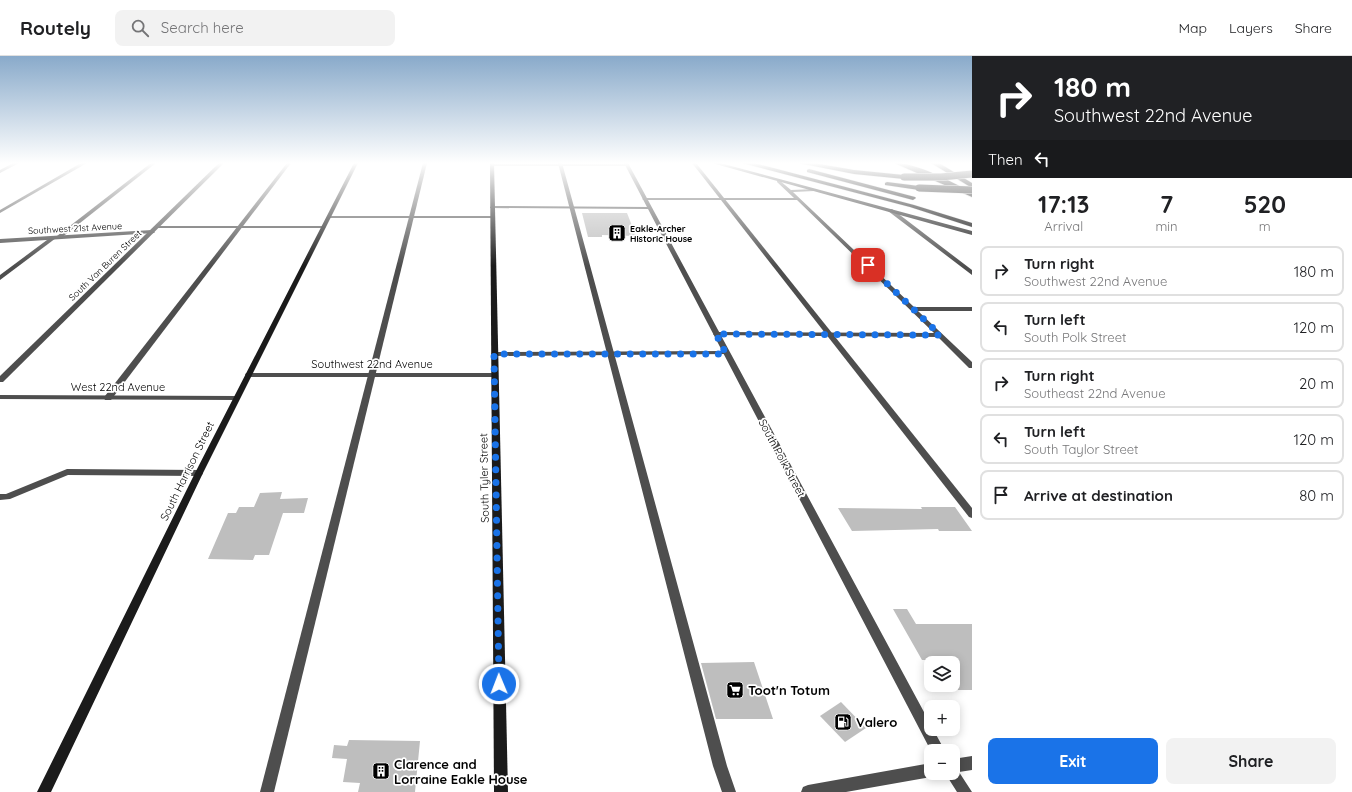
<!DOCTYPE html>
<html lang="en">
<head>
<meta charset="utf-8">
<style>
	:root { --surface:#fff; --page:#f2f2f2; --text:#202124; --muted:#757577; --line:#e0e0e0; --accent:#1a73e8 }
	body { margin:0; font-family:Quicksand,sans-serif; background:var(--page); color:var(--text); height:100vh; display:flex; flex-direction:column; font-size:15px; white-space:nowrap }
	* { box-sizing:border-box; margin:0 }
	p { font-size:13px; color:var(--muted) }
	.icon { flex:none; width:22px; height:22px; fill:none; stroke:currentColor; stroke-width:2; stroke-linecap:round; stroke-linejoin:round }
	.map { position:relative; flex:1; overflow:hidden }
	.details { display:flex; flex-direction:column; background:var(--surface); width:380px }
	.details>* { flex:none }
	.hud { background:#202124; color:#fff; overflow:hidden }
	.buttons { position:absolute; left:924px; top:600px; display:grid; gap:8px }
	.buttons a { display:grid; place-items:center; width:36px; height:36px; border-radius:8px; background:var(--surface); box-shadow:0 2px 10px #0003; font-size:20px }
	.pin { position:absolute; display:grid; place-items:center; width:34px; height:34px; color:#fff; margin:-17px; border-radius:8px; box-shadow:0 2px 6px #0006 }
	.me { position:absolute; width:44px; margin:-22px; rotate:359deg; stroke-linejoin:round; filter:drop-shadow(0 0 3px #0008) }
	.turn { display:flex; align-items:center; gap:14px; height:84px; padding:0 16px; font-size:18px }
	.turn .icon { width:52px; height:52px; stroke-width:2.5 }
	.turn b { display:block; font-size:28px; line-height:34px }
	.then { display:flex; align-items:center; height:38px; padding:0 16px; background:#0003; gap:8px; font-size:15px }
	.eta { display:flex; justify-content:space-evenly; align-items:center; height:68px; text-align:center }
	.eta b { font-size:24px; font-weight:800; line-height:28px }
	.cta { display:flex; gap:8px; margin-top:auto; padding:8px 16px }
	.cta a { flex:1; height:46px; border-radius:8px; background:var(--accent); color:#fff; font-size:16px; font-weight:800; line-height:46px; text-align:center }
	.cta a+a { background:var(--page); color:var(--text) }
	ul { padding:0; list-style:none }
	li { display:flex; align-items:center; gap:12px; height:50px; margin:0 8px 6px; padding:0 8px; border:2px solid var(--line); border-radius:8px }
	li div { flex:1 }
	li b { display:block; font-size:15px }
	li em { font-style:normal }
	header { display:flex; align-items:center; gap:24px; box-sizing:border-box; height:56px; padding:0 20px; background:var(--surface); border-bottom:1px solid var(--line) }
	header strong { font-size:19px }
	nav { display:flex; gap:22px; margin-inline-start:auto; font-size:14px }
	.search { width:280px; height:36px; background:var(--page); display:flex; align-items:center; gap:10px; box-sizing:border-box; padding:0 14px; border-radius:8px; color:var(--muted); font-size:15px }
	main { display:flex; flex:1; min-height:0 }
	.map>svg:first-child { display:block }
	.building { fill:#bebebe }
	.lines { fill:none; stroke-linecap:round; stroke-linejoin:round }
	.motorway-casing { stroke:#dbdbdb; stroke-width:1 }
	.service { fill:#4e4e4e; fill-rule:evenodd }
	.minor { fill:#4e4e4e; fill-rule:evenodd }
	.tertiary { fill:#4e4e4e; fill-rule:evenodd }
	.secondary { fill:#1b1b1b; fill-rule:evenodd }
	.motorway { fill:#000; fill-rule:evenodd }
	.motorway-bridge-casing { stroke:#dbdbdb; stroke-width:8; stroke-linecap:butt }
	.motorway-bridge { stroke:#000; stroke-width:7 }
	.route { stroke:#1a73e8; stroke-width:7; stroke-dasharray:0 12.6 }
	.labels { text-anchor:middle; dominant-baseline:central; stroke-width:3.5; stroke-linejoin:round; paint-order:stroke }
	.far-street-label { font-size:9px; fill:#000; stroke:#fff }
	.far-poi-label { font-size:9px; font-weight:bold; fill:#000; stroke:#fff; text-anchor:start }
	.street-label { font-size:11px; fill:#000; stroke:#fff }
	.near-poi-label { font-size:13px; font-weight:bold; fill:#000; stroke:#fff; text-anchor:start }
</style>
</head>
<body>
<header>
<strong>Routely</strong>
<div class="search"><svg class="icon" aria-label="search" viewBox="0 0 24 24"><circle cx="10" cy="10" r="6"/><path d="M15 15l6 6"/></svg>Search here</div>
<nav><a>Map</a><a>Layers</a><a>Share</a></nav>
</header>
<main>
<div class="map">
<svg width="972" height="736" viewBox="0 0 972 736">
	<rect width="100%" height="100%" fill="#fff"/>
	<g class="building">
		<polygon points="582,157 627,157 636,180 602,179 602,181 588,181"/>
		<polygon points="282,436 280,443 308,442 304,457 283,457 269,499 255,499 253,504 208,503 228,457 236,457 239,451 254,451 260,437"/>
		<polygon points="921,451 955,451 972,475 939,475 938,473 852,475 838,452 922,453"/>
		<polygon points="893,553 907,553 916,568 972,568 972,634 949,634 946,629 953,629 953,607 933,607 931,604 922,604"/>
		<polygon points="754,606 773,663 716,663 701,607"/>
		<polygon points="841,646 866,672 845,686 820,660"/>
		<polygon points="349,684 420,685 415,736 358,736 360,727 343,726 347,703 332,702 334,689 347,690"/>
	</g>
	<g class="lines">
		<defs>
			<g id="motorway">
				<polygon points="742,107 754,107 914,149 972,167 972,171 910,151"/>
				<polygon points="798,107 814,107 854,114 904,119 907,121 904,123 854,118"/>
				<path d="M894,107C919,107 950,126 972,136V141Z"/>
				<polygon points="931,107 939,107 972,127 972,132"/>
				<polygon points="809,113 915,141 916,142 913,144 807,116 807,114"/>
				<polygon points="887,126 919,130 922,132 919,134 885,129 885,127"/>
			</g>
		</defs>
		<use href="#motorway" class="motorway-casing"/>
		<g class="service">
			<polygon points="13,107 19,107 0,117 0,114"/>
			<polygon points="151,107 156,107 61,182 57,182 57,180"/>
			<polygon points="287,107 291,107 111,344 105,344 104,342 105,340"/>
			<polygon points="423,107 427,107 274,736 260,736"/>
			<polygon points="558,107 562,107 727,710 736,736 722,736 713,710"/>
			<polygon points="692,107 696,107 972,452 972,462 969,461"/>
			<polygon points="888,153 892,153 972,214 972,219 888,155"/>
			<polygon points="51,181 56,182 0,224 0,219"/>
			<polygon points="67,413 199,414 202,415 203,417 202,419 199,420 68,419 10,443 0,444 0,438 6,438"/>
		</g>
		<g class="minor">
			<polygon points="81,107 87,107 0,157 0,154"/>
			<polygon points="491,108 627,108 629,109 627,110 492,110"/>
			<polygon points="779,124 791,134 816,133 816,134 814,135 793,136 914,251 972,251 972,255 918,255 972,306 972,312 969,312 938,281 714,279 713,278 716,276 934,277 797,144 644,144 642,143 644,142 794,142 777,126 777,125"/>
			<polygon points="492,150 649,151 651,152 649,153 490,152 490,151"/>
			<polygon points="328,160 492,160 494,161 492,162 328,162"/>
			<polygon points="155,170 324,170 326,171 324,172 157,172 155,171"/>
			<polygon points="152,174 155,176 154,177 0,187 0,183"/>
			<polygon points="726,295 729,297 728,298 494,300 491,298 494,296"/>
			<polygon points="246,317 494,317 498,319 494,321 249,321 245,319"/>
			<polygon points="0,339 236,340 240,342 236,344 0,343"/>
		</g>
		<g class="tertiary">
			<polygon points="219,107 224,107 3,326 0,326 0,320"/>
			<polygon points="624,107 628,107 931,669 931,673 933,673 945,695 931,695"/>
			<polygon points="972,700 972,714 959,716 972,736 957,736 945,717 953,717 953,703"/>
			<polygon points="931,707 931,717 936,717 936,719 931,721 846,736 801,736 803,731 808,729"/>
		</g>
		<g class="secondary">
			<polygon points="354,107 358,107 203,417 51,736 37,736 195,417"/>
			<polygon points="490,107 494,107 508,736 494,736"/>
			<polygon points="720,107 972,175 972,179 712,107"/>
		</g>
		<use href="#motorway" class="motorway"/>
		<defs>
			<g id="motorway-bridge">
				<polyline points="904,121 941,121 972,118"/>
				<polyline points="919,132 972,134"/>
			</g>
		</defs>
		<use href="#motorway-bridge" class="motorway-bridge-casing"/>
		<use href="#motorway-bridge" class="motorway-bridge"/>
	</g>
	<linearGradient id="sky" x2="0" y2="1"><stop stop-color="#89aaca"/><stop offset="0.51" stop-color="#fff"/><stop offset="1" stop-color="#fff" stop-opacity="0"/></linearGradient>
	<rect width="972" height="210" fill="url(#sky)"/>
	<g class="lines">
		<polyline class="route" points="499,628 494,298 726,298 716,278 940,279 868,209"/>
	</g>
	<defs>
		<symbol id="building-square" viewBox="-11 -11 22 22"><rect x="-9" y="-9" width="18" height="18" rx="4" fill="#000" stroke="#fff"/><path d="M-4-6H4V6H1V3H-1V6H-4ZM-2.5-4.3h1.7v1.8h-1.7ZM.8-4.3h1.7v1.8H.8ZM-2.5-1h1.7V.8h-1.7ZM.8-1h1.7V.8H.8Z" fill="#fff"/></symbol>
		<symbol id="supermarket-square" viewBox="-11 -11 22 22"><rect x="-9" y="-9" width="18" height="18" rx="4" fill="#000" stroke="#fff"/><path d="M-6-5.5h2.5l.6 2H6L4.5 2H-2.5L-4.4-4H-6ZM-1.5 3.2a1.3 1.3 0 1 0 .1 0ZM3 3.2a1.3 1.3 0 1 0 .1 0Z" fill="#fff"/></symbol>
		<symbol id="fuel-square" viewBox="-11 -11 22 22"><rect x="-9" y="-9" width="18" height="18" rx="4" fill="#000" stroke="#fff"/><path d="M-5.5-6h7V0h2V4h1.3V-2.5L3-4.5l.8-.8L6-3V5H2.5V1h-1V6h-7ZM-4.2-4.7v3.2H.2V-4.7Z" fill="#fff"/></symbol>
	</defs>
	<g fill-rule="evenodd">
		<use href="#building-square" x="607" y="167" width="20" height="20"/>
		<use href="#supermarket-square" x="725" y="624" width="20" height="20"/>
		<use href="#fuel-square" x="833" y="656" width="20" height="20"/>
		<use href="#building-square" x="371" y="705" width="20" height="20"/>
	</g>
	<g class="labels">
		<g class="far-street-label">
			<text transform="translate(75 172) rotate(-3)">Southwest 21st Avenue</text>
			<text transform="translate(105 209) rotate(-44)">South Van Buren Street</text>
		</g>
		<g class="far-poi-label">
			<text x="630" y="172">Eakle-Archer<tspan x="630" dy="10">Historic House</tspan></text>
		</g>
		<g class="street-label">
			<text x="372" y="308">Southwest 22nd Avenue</text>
			<text x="118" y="331">West 22nd Avenue</text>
			<text transform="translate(782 402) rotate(62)">South Polk Street</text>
			<text transform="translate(187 415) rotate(-64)">South Harrison Street</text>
			<text transform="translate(484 422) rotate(-91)">South Tyler Street</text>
		</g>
		<g class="near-poi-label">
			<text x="748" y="634">Toot'n Totum</text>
			<text x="856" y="666">Valero</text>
			<text x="394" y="708">Clarence and<tspan x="394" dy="15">Lorraine Eakle House</tspan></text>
		</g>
	</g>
</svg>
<div class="buttons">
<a><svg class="icon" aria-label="layers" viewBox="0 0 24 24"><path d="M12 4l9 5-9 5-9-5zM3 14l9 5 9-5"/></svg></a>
<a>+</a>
<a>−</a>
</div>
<div class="pin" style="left:868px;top:209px;background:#d93025"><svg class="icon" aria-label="arrive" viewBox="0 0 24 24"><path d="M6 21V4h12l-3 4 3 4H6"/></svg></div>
<svg class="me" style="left:499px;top:628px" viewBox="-20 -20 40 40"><circle r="17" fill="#1a73e8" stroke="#fff" stroke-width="3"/><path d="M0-11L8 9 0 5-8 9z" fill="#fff"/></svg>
</div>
<section class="details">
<div class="hud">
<div class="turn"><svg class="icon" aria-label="right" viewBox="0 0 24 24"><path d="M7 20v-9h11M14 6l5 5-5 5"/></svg><div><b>180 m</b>Southwest 22nd Avenue</div></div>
<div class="then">Then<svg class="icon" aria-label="left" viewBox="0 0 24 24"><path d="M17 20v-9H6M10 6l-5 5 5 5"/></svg></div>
</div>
<div class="eta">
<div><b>17:13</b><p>Arrival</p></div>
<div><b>7</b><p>min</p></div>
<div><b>520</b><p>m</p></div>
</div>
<ul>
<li><svg class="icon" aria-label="right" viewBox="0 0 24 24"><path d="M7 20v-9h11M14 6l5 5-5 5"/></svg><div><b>Turn right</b><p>Southwest 22nd Avenue</p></div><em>180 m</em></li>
<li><svg class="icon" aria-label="left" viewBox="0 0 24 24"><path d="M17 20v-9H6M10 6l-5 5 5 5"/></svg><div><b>Turn left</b><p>South Polk Street</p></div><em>120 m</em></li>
<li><svg class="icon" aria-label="right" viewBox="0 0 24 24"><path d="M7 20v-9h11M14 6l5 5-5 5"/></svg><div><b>Turn right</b><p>Southeast 22nd Avenue</p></div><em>20 m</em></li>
<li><svg class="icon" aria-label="left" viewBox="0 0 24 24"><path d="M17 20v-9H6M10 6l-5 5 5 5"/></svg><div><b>Turn left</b><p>South Taylor Street</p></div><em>120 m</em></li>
<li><svg class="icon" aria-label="arrive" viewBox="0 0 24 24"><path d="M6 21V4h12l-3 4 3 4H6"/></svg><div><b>Arrive at destination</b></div><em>80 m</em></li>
</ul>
<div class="cta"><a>Exit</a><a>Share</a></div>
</section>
</main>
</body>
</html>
